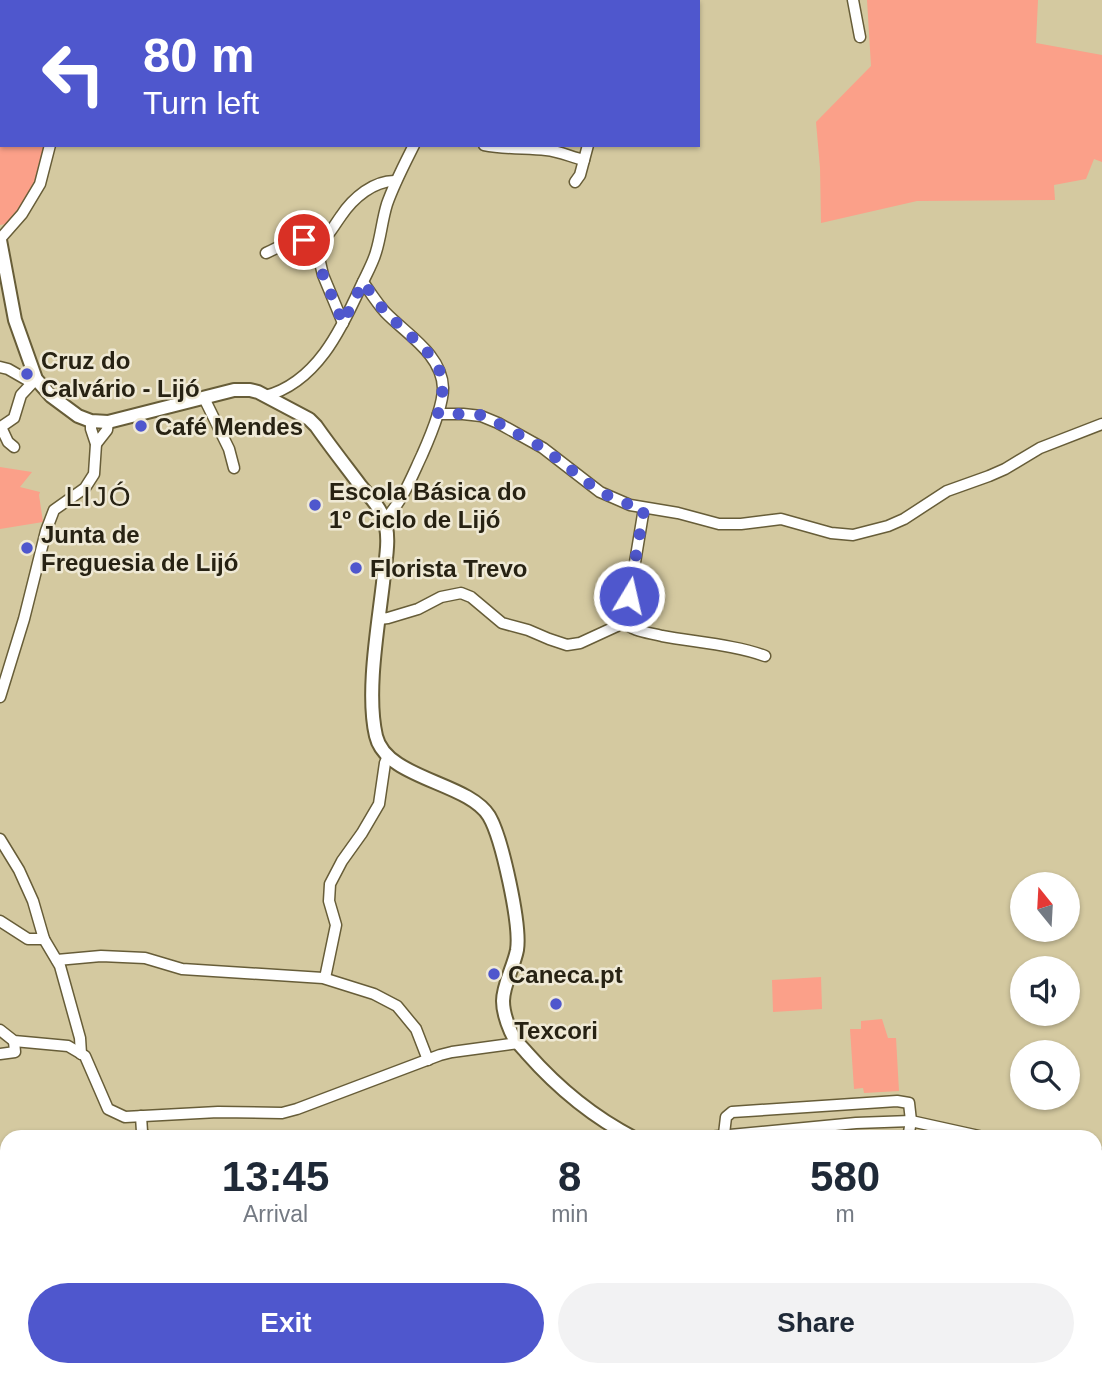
<!DOCTYPE html>
<html lang="en">
<head>
<meta charset="utf-8">
<style>
	:root { --surface:#fff; --page:#f2f2f3; --text:#1f2937; --muted:#747a83; --accent:#4f57cd }
	body { margin:0; font-family:Arial,sans-serif; background:var(--page); color:var(--text); height:100vh; display:flex; flex-direction:column; font-size:26px; white-space:nowrap }
	* { box-sizing:border-box; margin:0 }
	p { font-size:23px; color:var(--muted) }
	.icon { flex:none; width:38px; height:38px; fill:none; stroke:currentColor; stroke-width:2; stroke-linecap:round; stroke-linejoin:round }
	.map { position:relative; flex:1; overflow:hidden }
	.panel { position:absolute; left:0px; top:1130px; width:1102px; height:247px; display:flex; flex-direction:column; background:var(--surface); border-radius:21px 21px 0 0; box-shadow:0 2px 5px #0004 }
	.panel>* { flex:none }
	.hud { position:absolute; left:0px; top:0px; width:700px; height:147px; box-shadow:0 2px 5px #0004; background:#4f57cd; color:#fff; overflow:hidden }
	.needle { width:46px; rotate:342deg }
	.buttons { position:absolute; left:1010px; top:872px; display:grid; gap:14px }
	.buttons a { display:grid; place-items:center; width:70px; height:70px; border-radius:50%; background:var(--surface); box-shadow:0 2px 5px #0004; font-size:35px }
	.pin { position:absolute; display:grid; place-items:center; width:60px; height:60px; color:#fff; margin:-30px; border:4px solid #fff; border-radius:50%; box-shadow:0 2px 7px #0007 }
	.me { position:absolute; width:77px; margin:-38px; rotate:9deg; stroke-linejoin:round; filter:drop-shadow(0 0 5px #0008) }
	.turn { display:flex; align-items:center; gap:24px; height:147px; padding:0 28px; font-size:32px }
	.turn .icon { width:91px; height:91px; stroke-width:2.5 }
	.turn b { display:block; font-size:49px; line-height:60px }
	.eta { display:flex; justify-content:space-evenly; align-items:center; height:119px; text-align:center }
	.eta b { font-size:42px; font-weight:700; line-height:49px }
	.primary-button { display:flex; gap:14px; margin-top:auto; padding:14px 28px }
	.primary-button a { flex:1; height:80px; border-radius:42px; background:var(--accent); color:#fff; font-size:28px; font-weight:700; line-height:80px; text-align:center }
	.primary-button a+a { background:var(--page); color:var(--text) }
	.map>svg:first-child { display:block }
	.green { fill:#fba089 }
	.lines { fill:none; stroke-linecap:round; stroke-linejoin:round }
	.stream { stroke:#978014; stroke-width:2 }
	.minor-casing { stroke:#675d38; stroke-width:13 }
	.major-casing { stroke:#675d38; stroke-width:16 }
	.minor { stroke:#fff; stroke-width:10 }
	.major { stroke:#fff; stroke-width:12 }
	.route { stroke:#4f57cd; stroke-width:12; stroke-dasharray:0 21.6 }
	.poi-dot { fill:#4f57cd; stroke:#efe9d5; stroke-width:2.5 }
	.labels { text-anchor:middle; dominant-baseline:central; stroke-width:5; stroke-linejoin:round; paint-order:stroke }
	.poi-label { font-size:24px; font-weight:bold; fill:#272213; stroke:#efe9d5; text-anchor:start }
	.quarter-label { font-size:28px; letter-spacing:2px; fill:#272213; stroke:#efe9d5 }
</style>
</head>
<body>
<div class="map">
<svg width="1102" height="1376" viewBox="0 0 1102 1376">
	<rect width="100%" height="100%" fill="#d4c9a0"/>
	<g class="green">
		<polygon points="867,0 1038,0 1036,43 1102,55 1102,162 1094,159 1086,179 1054,185 1055,200 917,201 821,223 820,168 816,122 871,66"/>
		<polygon points="0,94 2,94 2,145 46,145 39,175 29,195 6,224 0,225"/>
		<polygon points="0,467 32,472 20,487 40,492 39,495 43,522 0,529"/>
		<polygon points="821,977 822,1009 773,1012 772,980"/>
		<polygon points="882,1019 888,1038 896,1038 899,1091 864,1093 863,1088 854,1089 850,1029 861,1029 861,1021"/>
	</g>
	<g class="lines">
		<g class="stream">
			<polyline points="0,1304 7,1305"/>
			<polyline points="123,1370 128,1376"/>
		</g>
		<defs>
			<g id="minor">
				<polyline points="853,0 860,37"/>
				<polyline points="73,2 74,0"/>
				<polyline points="551,2 553,0"/>
				<polyline points="619,2 620,0"/>
				<polyline points="0,13 2,14"/>
				<path d="M484,145C505,149 525,148 546,150C559,151 571,157 584,160L588,145"/>
				<polyline points="575,182 580,175 584,160"/>
				<polyline points="0,239 22,214 40,184 50,145"/>
				<polyline points="316,245 323,275 343,323"/>
				<path d="M266,253C288,243 292,236 316,245C328,238 333,227 341,216C353,198 374,180 396,181"/>
				<path d="M363,282C370,292 377,303 385,312C406,334 442,354 443,388C443,407 430,437 422,455C412,476 402,503 384,520"/>
				<polyline points="0,367 8,369 29,381 36,379"/>
				<path d="M265,396C316,383 341,330 361,286C366,275 373,263 376,252C381,236 382,220 387,204C394,184 404,165 414,145"/>
				<polyline points="204,398 229,449 234,468"/>
				<polyline points="438,414 463,414 481,416 498,423 543,448 600,492 630,505 678,513 719,524 741,524 781,519 831,533 853,535 888,526 904,519 947,491 989,476 1005,469 1040,448 1102,424"/>
				<polyline points="96,444 107,430 108,422"/>
				<polyline points="14,447 8,442 1,427 14,418 21,395 36,379"/>
				<polyline points="379,619 388,618 418,609 441,597 461,593 471,597 502,623 528,630 549,639 567,645 580,643 617,626 626,617 644,508"/>
				<path d="M622,621C634,632 647,632 662,636C694,642 736,645 765,656"/>
				<polyline points="0,697 24,619 46,531 54,510 85,488 94,474 96,444 91,429 91,421"/>
				<polyline points="0,839 19,870 33,901 44,939 60,966 80,1038 81,1054"/>
				<polyline points="0,921 28,939 44,939"/>
				<polyline points="57,960 101,956 145,958 182,969 323,978 374,994 397,1006 416,1029 428,1060"/>
				<polyline points="325,978 336,925 329,901 330,884 342,861 362,833 379,804 385,763 388,756"/>
				<polyline points="0,1030 14,1041 68,1046 85,1056 108,1109 125,1117 218,1112 282,1113 297,1109 440,1055 452,1052 518,1043"/>
				<polyline points="0,1054 15,1052 14,1041"/>
				<polyline points="141,1116 142,1132 148,1138"/>
				<polyline points="724,1134 726,1117 732,1112 897,1101 909,1103 911,1121 908,1138"/>
				<polyline points="698,1138 856,1123 911,1121 988,1138"/>
				<polyline points="1096,1164 1098,1154"/>
				<polyline points="0,1223 7,1220"/>
				<polyline points="1096,1257 1102,1258"/>
				<polyline points="1096,1323 1102,1323"/>
				<polyline points="1096,1361 1102,1343"/>
				<polyline points="599,1370 608,1376"/>
				<polyline points="1016,1370 1019,1376"/>
				<polyline points="646,1376 660,1370"/>
				<polyline points="936,1376 950,1370"/>
				<polyline points="1028,1376 1030,1370"/>
				<polyline points="1090,1376 1092,1370"/>
			</g>
			<g id="major">
				<path d="M0,240L15,320L36,379L51,396L78,416L91,421L108,422L234,390H250L258,392L309,419L316,426C330,446 345,465 360,485C367,494 378,504 382,515C392,534 385,562 383,583C378,627 366,693 376,736C386,779 468,782 489,816C502,838 521,925 517,950C514,966 503,985 503,1001C503,1010 507,1023 511,1032C514,1040 521,1046 527,1053C557,1087 593,1117 634,1138"/>
				<polyline points="978,1370 982,1376"/>
			</g>
		</defs>
		<use href="#minor" class="minor-casing"/>
		<use href="#major" class="major-casing"/>
		<use href="#minor" class="minor"/>
		<use href="#major" class="major"/>
	</g>
	<g class="lines">
		<polyline class="route" points="304,240 316,245 323,275 343,323 363,282 385,312 426,350 439,369 443,388 438,414 463,414 481,415 498,423 543,448 600,492 630,505 644,509 629,596"/>
	</g>
	<g class="poi-dot">
		<circle cx="27" cy="374" r="7"/>
		<circle cx="141" cy="426" r="7"/>
		<circle cx="315" cy="505" r="7"/>
		<circle cx="27" cy="548" r="7"/>
		<circle cx="356" cy="568" r="7"/>
		<circle cx="494" cy="974" r="7"/>
		<circle cx="556" cy="1004" r="7"/>
	</g>
	<g class="labels">
		<g class="poi-label">
			<text x="41" y="360">Cruz do<tspan x="41" dy="28">Calvário - Lijó</tspan></text>
			<text x="155" y="426">Café Mendes</text>
			<text x="329" y="491">Escola Básica do<tspan x="329" dy="28">1º Ciclo de Lijó</tspan></text>
			<text x="41" y="534">Junta de<tspan x="41" dy="28">Freguesia de Lijó</tspan></text>
			<text x="370" y="568">Florista Trevo</text>
			<text x="508" y="974">Caneca.pt</text>
			<text x="556" y="1030" text-anchor="middle">Texcori</text>
		</g>
		<g class="quarter-label">
			<text x="99" y="496">LIJÓ</text>
		</g>
	</g>
</svg>
<div class="buttons">
<a><svg class="needle" viewBox="-14 -14 28 28"><path d="M0-13l5 13h-10z" fill="#e53935"/><path d="M0 13l5-13h-10z" fill="#747a83"/></svg></a>
<a><svg class="icon" aria-label="sound" viewBox="0 0 24 24"><path d="M4 9h4l5-4v14l-5-4H4zM17 9q2 3 0 6"/></svg></a>
<a><svg class="icon" aria-label="search" viewBox="0 0 24 24"><circle cx="10" cy="10" r="6"/><path d="M15 15l6 6"/></svg></a>
</div>
<div class="pin" style="left:304px;top:240px;background:#d93025"><svg class="icon" aria-label="arrive" viewBox="0 0 24 24"><path d="M6 21V4h12l-3 4 3 4H6"/></svg></div>
<svg class="me" style="left:629px;top:596px" viewBox="-20 -20 40 40"><circle r="17" fill="#4f57cd" stroke="#fff" stroke-width="3"/><path d="M0-11L8 9 0 5-8 9z" fill="#fff"/></svg>
<div class="hud">
<div class="turn"><svg class="icon" aria-label="left" viewBox="0 0 24 24"><path d="M17 20v-9H6M10 6l-5 5 5 5"/></svg><div><b>80 m</b>Turn left</div></div>
</div>
<section class="panel">
<div class="eta">
<div><b>13:45</b><p>Arrival</p></div>
<div><b>8</b><p>min</p></div>
<div><b>580</b><p>m</p></div>
</div>
<div class="primary-button"><a>Exit</a><a>Share</a></div>
</section>
</div>
</body>
</html>
